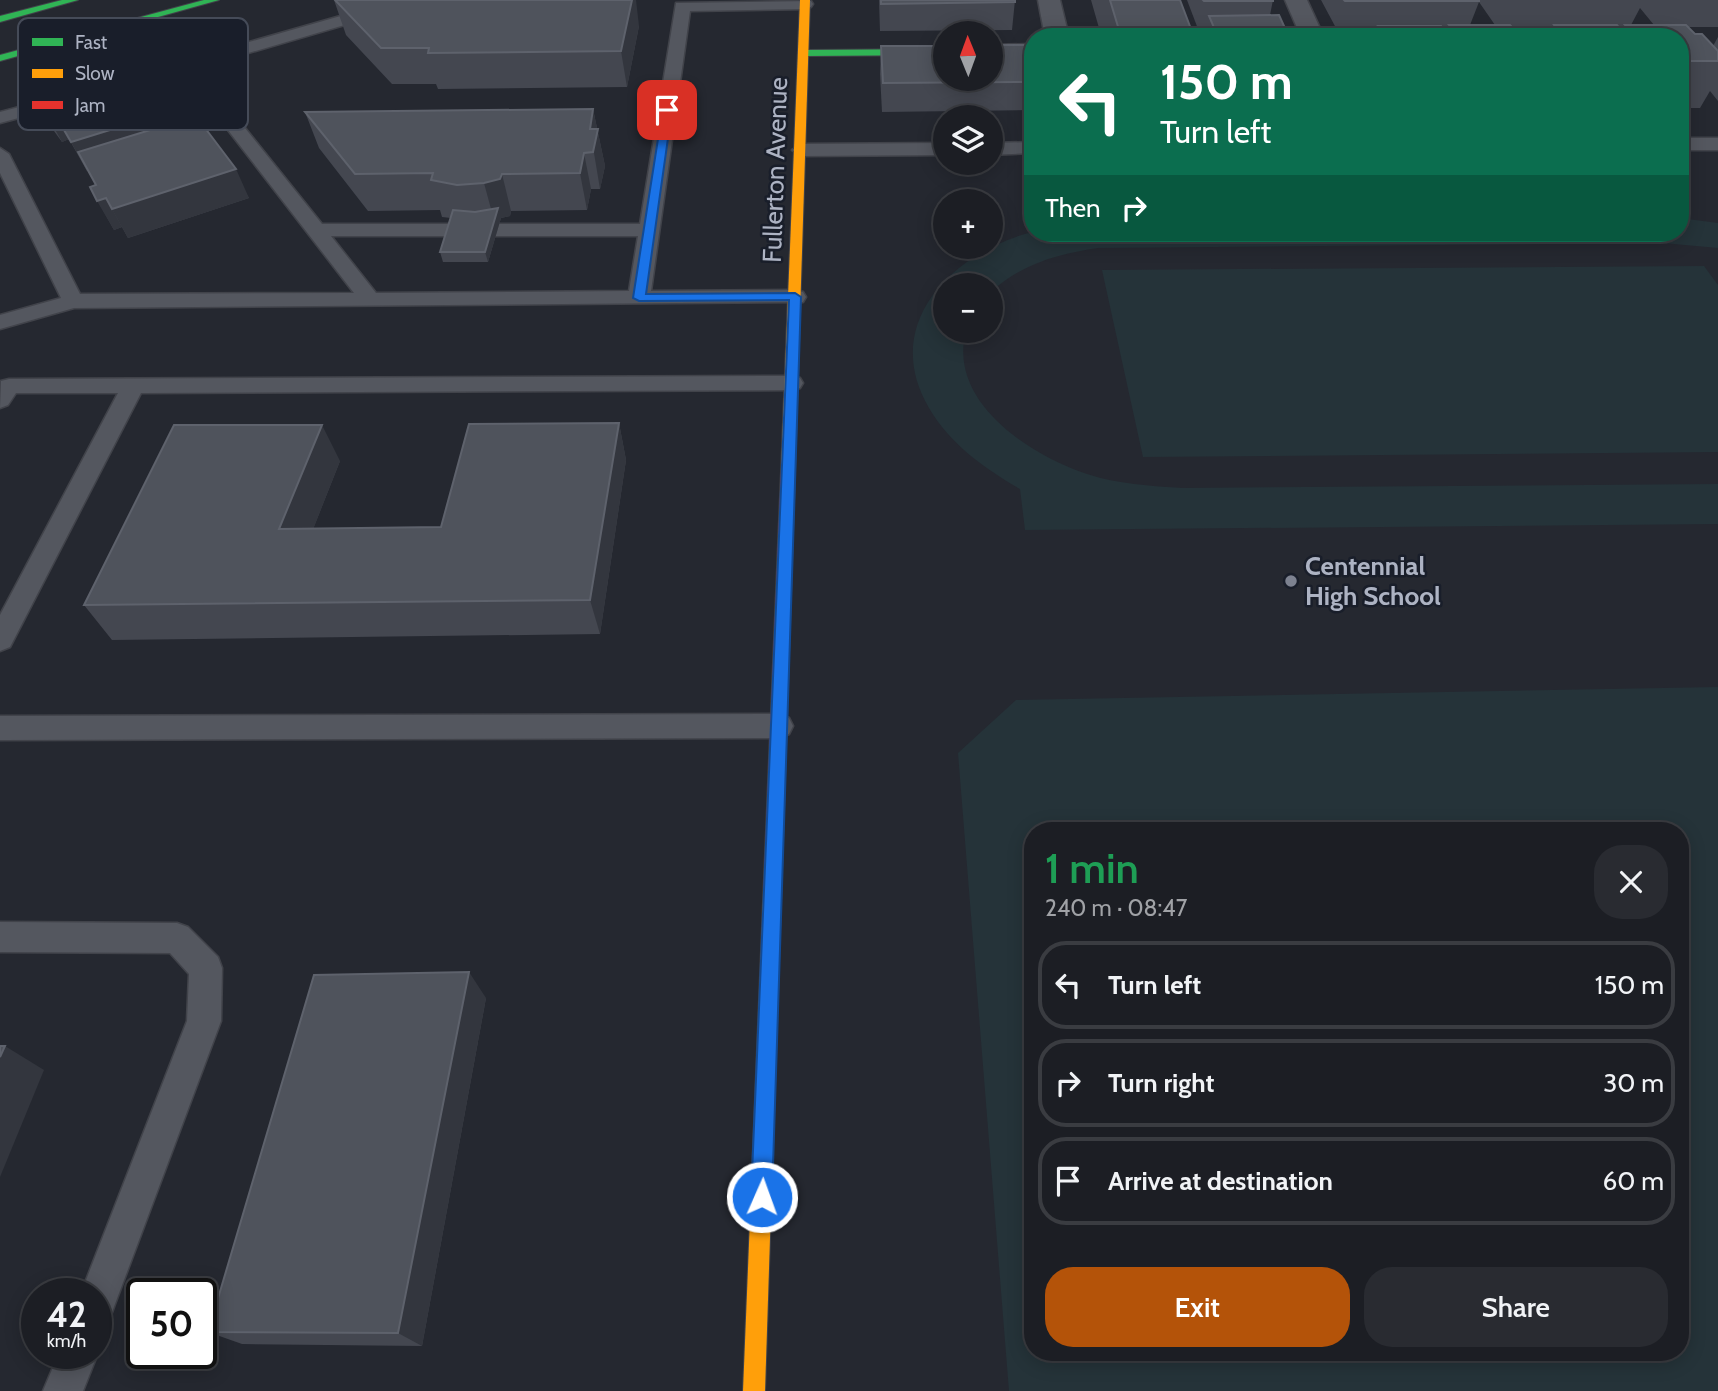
<!DOCTYPE html>
<html lang="en">
<head>
<meta charset="utf-8">
<style>
	:root { --surface:#1c1e24; --page:#292b31; --text:#f1f3f6; --muted:#a0a2a6; --line:#3a3c41; --accent:#b45309 }
	body { margin:0; font-family:Cabin,sans-serif; background:var(--page); color:var(--text); height:100vh; display:flex; flex-direction:column; font-size:26px; white-space:nowrap }
	* { box-sizing:border-box; margin:0 }
	p { font-size:23px; color:var(--muted) }
	.icon { flex:none; width:38px; height:38px; fill:none; stroke:currentColor; stroke-width:2; stroke-linecap:round; stroke-linejoin:round }
	.map { position:relative; flex:1; overflow:hidden }
	.drawer { position:absolute; left:1024px; top:822px; width:665px; height:539px; display:flex; flex-direction:column; background:var(--surface); border-radius:28px; box-shadow:0 4px 18px #0003,0 0 0 2px var(--line) }
	.drawer>* { flex:none }
	.hud { position:absolute; left:1024px; top:28px; width:665px; height:214px; border-radius:28px; box-shadow:0 4px 18px #0003,0 0 0 2px var(--line); background:#0b6e4f; color:#fff; overflow:hidden }
	.needle { width:46px; rotate:359deg }
	.buttons { position:absolute; left:933px; top:21px; display:grid; gap:14px }
	.buttons a { display:grid; place-items:center; width:70px; height:70px; border-radius:50%; background:var(--surface); box-shadow:0 4px 18px #0003,0 0 0 2px var(--line); font-size:35px }
	.speed { position:absolute; left:21px; top:1278px; display:flex; gap:14px; font-size:35px; font-weight:700; text-align:center }
	.speed>* { display:grid; place-content:center; width:91px; height:91px; border-radius:50%; background:var(--surface); box-shadow:0 4px 18px #0003,0 0 0 2px var(--line); line-height:1 }
	.speed small { font-size:18px; font-weight:400 }
	.speed .limit { border:4px solid #111; border-radius:10px; background:#fff; color:#111 }
	.pin { position:absolute; display:grid; place-items:center; width:60px; height:60px; color:#fff; margin:-30px; border-radius:14px; box-shadow:0 4px 10px #0006 }
	.me { position:absolute; width:77px; margin:-38px; rotate:2deg; stroke-linejoin:round; filter:drop-shadow(0 0 5px #0008) }
	.turn { display:flex; align-items:center; gap:24px; height:147px; padding:0 21px; font-size:32px }
	.turn .icon { width:91px; height:91px; stroke-width:2.5 }
	.turn b { display:block; font-size:49px; line-height:60px }
	.then { display:flex; align-items:center; height:66px; padding:0 21px; background:#0003; gap:14px; font-size:26px }
	.round { display:grid; place-items:center; flex:none; width:74px; height:74px; border-radius:28px; background:var(--page) }
	.head { display:flex; align-items:center; justify-content:space-between; height:119px; padding:0 21px }
	h1 { font-size:42px; font-weight:600; line-height:52px; color:#1e9e55 }
	.action { display:flex; gap:14px; margin-top:auto; padding:14px 21px }
	.action a { flex:1; height:80px; border-radius:28px; background:var(--accent); color:#fff; font-size:28px; font-weight:600; line-height:80px; text-align:center }
	.action a+a { background:var(--page); color:var(--text) }
	ul { padding:0; list-style:none }
	li { display:flex; align-items:center; gap:21px; height:88px; margin:0 14px 10px; padding:0 7px; border:4px solid var(--line); border-radius:28px }
	li div { flex:1 }
	li b { display:block; font-size:26px }
	li em { font-style:normal }
	.map>svg:first-child { display:block }
	.green { fill:#253339; fill-rule:evenodd }
	.lines { fill:none; stroke-linecap:round; stroke-linejoin:round }
	.lane-casing { stroke:#41434a; stroke-width:3 }
	.street-casing { stroke:#41434a; stroke-width:3 }
	.fast-casing { stroke:#41434a; stroke-width:2 }
	.slow-casing { stroke:#41434a; stroke-width:2 }
	.jam-casing { stroke:#41434a; stroke-width:2 }
	.lane { fill:#54575f; fill-rule:evenodd }
	.street { fill:#54575f; fill-rule:evenodd }
	.fast { fill:#30b455; fill-rule:evenodd }
	.slow { fill:#ff9f0a; fill-rule:evenodd }
	.jam { fill:#e5322d; fill-rule:evenodd }
	.wall { fill:#444750; fill-rule:evenodd }
	.shaded-wall { fill:#33363e }
	.building { fill:#4f535c; stroke:#5e626c; stroke-width:2 }
	.route { fill:#1a73e8; stroke:#114b97; stroke-width:2 }
	.poi-dot { fill:#7d8290; stroke:#191e2a; stroke-width:2.5 }
	.labels { text-anchor:middle; dominant-baseline:central; stroke-width:5; stroke-linejoin:round; paint-order:stroke }
	.street-label { font-size:26px; fill:#adb3c3; stroke:#191e2a }
	.poi-label { font-size:26px; font-weight:bold; fill:#adb3c3; stroke:#191e2a; text-anchor:start }
	.key { fill:#191e2a; stroke:#454b58; stroke-width:2 }
	.key-label { font-size:19px; fill:#adb3c3 }
</style>
</head>
<body>
<div class="map">
<svg width="1718" height="1391" viewBox="0 0 1718 1391">
	<rect width="100%" height="100%" fill="#252830"/>
	<g class="green">
		<path d="M1680,218L1718,223V248L1663,243L1098,248C1058,254 1021,264 991,292L990,285H945V331H966C947,402 1030,455 1087,474C1118,484 1150,486 1183,488L1718,484V524L1025,530L1020,489C984,468 950,444 929,408C879,323 954,252 1032,232L1680,233Z"/>
		<polygon points="1704,266 1718,285 1718,452 1143,457 1102,270"/>
		<path d="M1718,687V1391H1009L958,753L1016,700ZM1032,831H1680V1353H1032Z"/>
	</g>
	<g class="lines">
		<defs>
			<g id="lane">
				<path d="M366,0H383L391,9L389,12L197,68L322,224H640L676,3L811,1L813,4L811,7L805,9L690,11L651,291L795,290L803,292L806,297L803,302L74,308L0,329V315L61,298L0,173V148L9,154L80,294L354,293L183,72L129,87L120,82L123,78L372,7ZM331,236H638L629,291L376,293Z"/>
				<polygon points="76,92 82,93 85,97 82,101 0,123 0,112"/>
				<rect x="1680" y="138" width="38" height="12"/>
				<polygon points="1032,142 1032,153 990,155 990,143"/>
				<polygon points="945,143 945,155 801,156 792,150 801,144"/>
				<polygon points="792,376 800,378 803,383 800,388 792,390 141,393 10,647 0,651 0,615 118,393 16,393 8,405 0,408 1,381 9,379"/>
				<polygon points="779,714 789,718 793,726 789,734 779,738 0,740 0,716"/>
				<polygon points="0,922 177,923 188,927 218,957 222,968 221,1021 115,1304 110,1318 96,1323 96,1293 81,1293 187,1021 189,974 170,953 0,952"/>
				<polygon points="96,1350 98,1353 83,1391 43,1391 59,1353 96,1353"/>
			</g>
			<g id="street">
				<polygon points="1038,0 1060,0 1069,37 1045,37"/>
				<polygon points="1285,0 1307,0 1324,37 1301,37"/>
				<polygon points="1032,44 1032,58 990,59 990,45"/>
			</g>
			<g id="fast">
				<polygon points="62,0 78,0 0,22 0,16"/>
				<polygon points="204,0 219,0 0,61 0,55"/>
				<polygon points="945,49 945,55 804,56 799,53 804,50"/>
			</g>
			<g id="slow">
				<polygon points="800,0 810,0 795,471 788,476 781,471"/>
				<polygon points="772,893 778,895 781,901 765,1391 743,1391 763,901 766,895"/>
			</g>
			<polygon id="jam" points="788,466 795,471 781,901 778,907 772,909 766,907 763,901 781,471"/>
		</defs>
		<use href="#lane" class="lane-casing"/>
		<use href="#street" class="street-casing"/>
		<use href="#fast" class="fast-casing"/>
		<use href="#slow" class="slow-casing"/>
		<use href="#jam" class="jam-casing"/>
		<use href="#lane" class="lane"/>
		<use href="#street" class="street"/>
		<use href="#fast" class="fast"/>
		<use href="#slow" class="slow"/>
		<use href="#jam" class="jam"/>
	</g>
	<g class="wall">
		<polygon points="334,0 639,26 627,87 438,89 436,84 392,84 346,35"/>
		<polygon points="879,0 1015,0 1012,30 880,31"/>
		<polygon points="1091,0 1180,0 1194,37 1104,37 1105,29 1099,28"/>
		<polygon points="1187,0 1273,0 1270,15 1289,37 1205,37 1206,29 1198,29"/>
		<path d="M1321,0H1718V27H1688L1695,34L1713,46L1718,37V101L1710,91L1700,108H1680V37H1549L1553,28H1513L1518,34L1526,37H1374L1377,28H1336ZM1479,2L1495,25H1470ZM1640,8L1654,25H1631Z"/>
		<polygon points="881,46 1032,75 1032,93 1030,110 882,112 880,74"/>
		<polygon points="38,102 191,105 196,116 249,198 128,238 122,227 114,230 90,187 96,185 88,171 87,171 69,139 62,142 54,131"/>
		<polygon points="593,109 605,166 600,189 591,189 587,210 511,211 510,216 501,218 488,262 443,262 440,252 451,218 442,217 440,210 368,211 319,148 305,112"/>
		<polygon points="619,423 626,460 600,634 112,640 84,605 340,461 313,529 441,527"/>
		<polygon points="486,998 422,1346 242,1344 208,1332"/>
	</g>
	<g class="shaded-wall">
		<polygon points="632,0 636,0 639,26 627,87 621,51"/>
		<polygon points="191,105 204,134 87,171 71,142"/>
		<polygon points="593,109 605,166 600,189 590,129"/>
		<polygon points="53,111 69,139 62,142 46,113"/>
		<polygon points="584,153 591,189 587,210 580,173"/>
		<polygon points="236,169 249,198 128,238 112,209"/>
		<polygon points="502,174 511,211 510,216 501,218 488,262 485,252 494,220 484,183"/>
		<polygon points="106,198 122,227 114,230 97,201"/>
		<polygon points="619,423 626,460 600,634 590,600"/>
		<polygon points="322,425 340,461 299,565 279,529"/>
		<polygon points="469,972 486,998 422,1346 398,1333"/>
		<polygon points="5,1046 44,1070 0,1177 0,1057"/>
	</g>
	<g class="building">
		<polygon points="335,0 632,0 621,51 428,53 429,48 381,48"/>
		<polygon points="881,0 1015,0 1015,2 881,4"/>
		<polygon points="1110,0 1180,0 1194,37 1121,37 1120,34 1139,34 1137,29 1119,30"/>
		<polygon points="1203,0 1273,0 1273,1 1204,1"/>
		<polygon points="1344,0 1479,0 1479,1 1345,1"/>
		<polygon points="1279,15 1289,37 1218,37 1209,16"/>
		<polygon points="1449,25 1510,25 1518,34 1524,34 1526,37 1377,37 1376,35 1383,35 1378,26 1441,26 1447,35 1456,34"/>
		<polygon points="1554,25 1617,25 1624,34 1633,34 1625,25 1686,25 1695,34 1702,34 1718,51 1718,61 1680,61 1680,37 1555,37 1554,35 1561,35"/>
		<polygon points="990,45 1026,45 1032,75 1032,82 883,83 881,46 945,46 945,79 990,79"/>
		<polygon points="155,58 191,105 71,142 53,111 46,113 38,102 45,100 39,90"/>
		<polygon points="593,109 590,129 598,129 593,152 584,153 580,173 502,174 500,179 484,183 457,185 431,180 433,173 355,174 305,112"/>
		<polygon points="196,116 236,169 112,209 106,198 97,201 90,187 96,185 78,152"/>
		<polygon points="498,208 485,252 440,252 453,210 475,212"/>
		<polygon points="619,423 590,600 84,605 174,425 322,425 279,529 441,527 469,424"/>
		<polygon points="469,972 398,1333 208,1332 314,975"/>
		<polygon points="0,1046 5,1046 0,1057"/>
	</g>
	<polygon class="route" points="663,107 672,110 646,294 795,293 801,297 772,1197 769,1204 762,1207 754,1204 751,1197 789,300 639,301 633,298"/>
	<circle class="poi-dot" cx="1291" cy="581" r="7"/>
	<g class="labels">
		<g class="street-label">
			<text transform="translate(775 170) rotate(-88)">Fullerton Avenue</text>
		</g>
		<g class="poi-label">
			<text x="1305" y="566">Centennial<tspan x="1305" dy="30">High School</tspan></text>
		</g>
	</g>
	<rect x="18" y="18" width="230" height="112" rx="10" class="key"/>
	<rect x="32" y="38" width="31" height="8" fill="#30b455"/>
	<rect x="32" y="69" width="31" height="9" fill="#ff9f0a"/>
	<rect x="32" y="101" width="31" height="8" fill="#e5322d"/>
	<g class="key-label">
		<text x="75" y="49">Fast</text>
		<text x="75" y="80">Slow</text>
		<text x="75" y="112">Jam</text>
	</g>
</svg>
<div class="buttons">
<a><svg class="needle" viewBox="-14 -14 28 28"><path d="M0-13l5 13h-10z" fill="#e53935"/><path d="M0 13l5-13h-10z" fill="#a0a2a6"/></svg></a>
<a><svg class="icon" aria-label="layers" viewBox="0 0 24 24"><path d="M12 4l9 5-9 5-9-5zM3 14l9 5 9-5"/></svg></a>
<a>+</a>
<a>−</a>
</div>
<div class="speed"><div>42<small>km/h</small></div><div class="limit">50</div></div>
<div class="pin" style="left:667px;top:110px;background:#d93025"><svg class="icon" aria-label="arrive" viewBox="0 0 24 24"><path d="M6 21V4h12l-3 4 3 4H6"/></svg></div>
<svg class="me" style="left:762px;top:1197px" viewBox="-20 -20 40 40"><circle r="17" fill="#1a73e8" stroke="#fff" stroke-width="3"/><path d="M0-11L8 9 0 5-8 9z" fill="#fff"/></svg>
<div class="hud">
<div class="turn"><svg class="icon" aria-label="left" viewBox="0 0 24 24"><path d="M17 20v-9H6M10 6l-5 5 5 5"/></svg><div><b>150 m</b>Turn left</div></div>
<div class="then">Then<svg class="icon" aria-label="right" viewBox="0 0 24 24"><path d="M7 20v-9h11M14 6l5 5-5 5"/></svg></div>
</div>
<section class="drawer">
<div class="head"><div><h1>1 min</h1><p>240 m · 08:47</p></div><a class="round"><svg class="icon" aria-label="close" viewBox="0 0 24 24"><path d="M6 6l12 12M18 6L6 18"/></svg></a></div>
<ul>
<li><svg class="icon" aria-label="left" viewBox="0 0 24 24"><path d="M17 20v-9H6M10 6l-5 5 5 5"/></svg><div><b>Turn left</b></div><em>150 m</em></li>
<li><svg class="icon" aria-label="right" viewBox="0 0 24 24"><path d="M7 20v-9h11M14 6l5 5-5 5"/></svg><div><b>Turn right</b></div><em>30 m</em></li>
<li><svg class="icon" aria-label="arrive" viewBox="0 0 24 24"><path d="M6 21V4h12l-3 4 3 4H6"/></svg><div><b>Arrive at destination</b></div><em>60 m</em></li>
</ul>
<div class="action"><a>Exit</a><a>Share</a></div>
</section>
</div>
</body>
</html>
